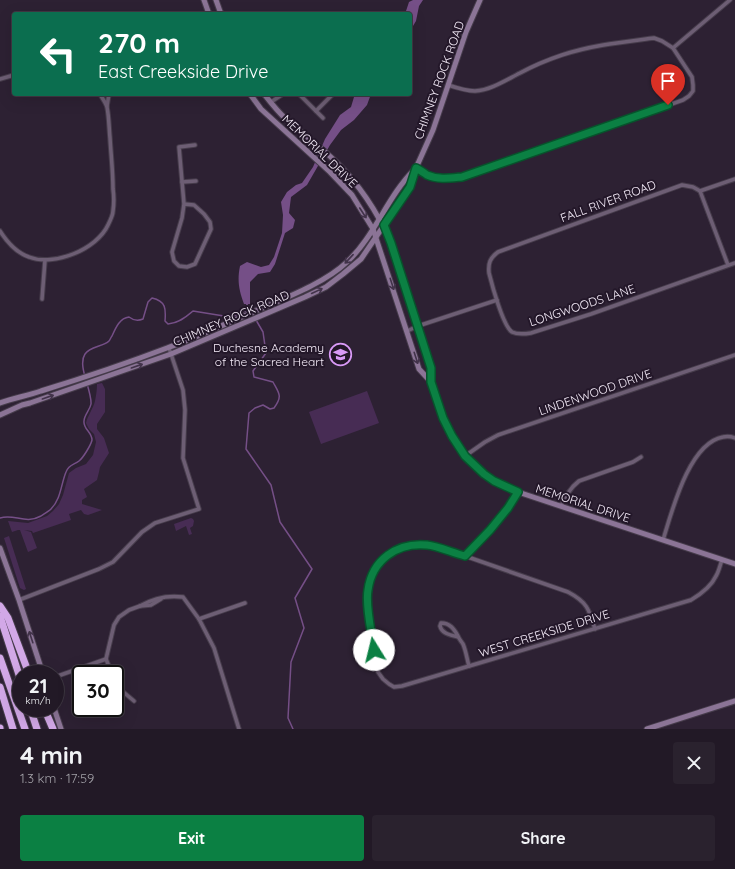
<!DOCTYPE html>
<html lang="en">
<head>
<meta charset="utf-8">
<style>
	:root { --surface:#221926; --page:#2a222e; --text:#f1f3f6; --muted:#a2a0a7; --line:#3f3843; --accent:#0b8043 }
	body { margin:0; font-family:Quicksand,sans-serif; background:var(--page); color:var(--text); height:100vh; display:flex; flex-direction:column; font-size:15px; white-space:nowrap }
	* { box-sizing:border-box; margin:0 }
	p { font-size:13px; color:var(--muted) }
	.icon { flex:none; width:22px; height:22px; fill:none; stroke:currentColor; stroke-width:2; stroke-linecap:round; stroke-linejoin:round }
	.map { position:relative; height:729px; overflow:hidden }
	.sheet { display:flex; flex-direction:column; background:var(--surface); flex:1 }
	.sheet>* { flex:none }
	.hud { position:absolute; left:12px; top:12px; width:400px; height:84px; border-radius:4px; box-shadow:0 4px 16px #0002,0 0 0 1px var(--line); background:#0b6e4f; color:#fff; overflow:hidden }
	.speed { position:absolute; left:12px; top:665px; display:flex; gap:8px; font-size:20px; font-weight:700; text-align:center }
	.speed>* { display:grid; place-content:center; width:52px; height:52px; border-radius:50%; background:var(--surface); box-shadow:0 4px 16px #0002,0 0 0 1px var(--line); line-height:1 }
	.speed small { font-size:10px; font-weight:400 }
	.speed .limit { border:2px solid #111; border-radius:6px; background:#fff; color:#111 }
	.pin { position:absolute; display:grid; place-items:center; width:34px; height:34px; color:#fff; margin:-41px -17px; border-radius:50% 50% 50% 0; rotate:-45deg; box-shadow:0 0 4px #0007 }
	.pin .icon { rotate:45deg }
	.me { position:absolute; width:44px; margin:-22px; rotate:351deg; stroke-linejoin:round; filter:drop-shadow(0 0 3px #0008) }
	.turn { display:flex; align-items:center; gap:14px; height:84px; padding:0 20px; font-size:18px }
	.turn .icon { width:52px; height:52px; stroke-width:2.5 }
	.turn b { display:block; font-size:28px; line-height:34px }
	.round { display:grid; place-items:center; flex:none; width:42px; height:42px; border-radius:4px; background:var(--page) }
	.overview { display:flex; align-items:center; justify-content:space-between; height:68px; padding:0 20px }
	h1 { font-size:24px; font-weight:700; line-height:30px }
	.button { display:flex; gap:8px; margin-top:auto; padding:8px 20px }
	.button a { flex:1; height:46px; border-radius:4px; background:var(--accent); color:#fff; font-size:16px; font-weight:700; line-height:46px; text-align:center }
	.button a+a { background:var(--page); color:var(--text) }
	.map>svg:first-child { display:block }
	.green { fill:#472c54 }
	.water { fill:#754f87 }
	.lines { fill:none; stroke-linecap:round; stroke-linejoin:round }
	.stream { stroke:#754f87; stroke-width:1.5 }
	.street-casing { stroke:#463c4b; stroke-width:5.5 }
	.secondary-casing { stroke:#463c4b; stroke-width:7 }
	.highway-casing { stroke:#463c4b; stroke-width:9 }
	.street { stroke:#6d5e74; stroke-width:3.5 }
	.secondary { stroke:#8b7496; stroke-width:5 }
	.highway { stroke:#d2a8e7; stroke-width:7 }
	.oneway { stroke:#42334a }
	.route-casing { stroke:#07532c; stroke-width:10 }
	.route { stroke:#0b8043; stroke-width:7 }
	.labels { text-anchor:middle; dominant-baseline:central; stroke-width:4; stroke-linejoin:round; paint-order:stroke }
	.street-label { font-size:12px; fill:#f6edfa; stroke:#231729 }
	.poi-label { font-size:12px; fill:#f6edfa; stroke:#231729; text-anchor:end }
</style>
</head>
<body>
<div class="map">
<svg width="735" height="729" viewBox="0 0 735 729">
	<rect width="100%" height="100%" fill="#2d2133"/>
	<g class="green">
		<path d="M102,383L105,389V412L97,424V429L104,438L109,453L100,467L99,472L97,480L84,489L87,497L82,500V504L102,510L88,515L84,514L81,510L69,514L71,520L33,533L32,531L24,530L31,532L37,548L28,552L20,530H18L12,532L8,521L28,523L47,516L53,511L59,504L63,495L69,473L76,468L86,464L93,455L96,442L94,434L89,429L86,423C88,415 93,409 95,401C96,396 97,390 97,384Z"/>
		<polygon points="367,391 379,423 321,444 309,412"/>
		<polygon points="191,518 193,519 194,521 193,526 190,528 192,534 189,535 186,526 176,531 174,524"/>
		<polygon points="9,536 26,589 24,590 20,588 4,538"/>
	</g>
	<g class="water">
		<polygon points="413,0 423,0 419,6 416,21 410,31 410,14 405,14 409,2"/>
		<path d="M359,94H371L367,105L354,120L341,130L330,145L307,185L291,197L289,213L295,220L293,228L285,233L275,264L270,272L258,274L250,282V304H244C239,290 237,281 240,266L247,262L261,267L269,265L274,257L282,233L283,215L281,202L287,192L296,185L302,183L313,167L325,139L340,115L351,107L354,97Z"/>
	</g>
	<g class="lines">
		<g class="stream">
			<polyline points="247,305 254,317"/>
			<path d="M256,320L263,332L266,353L253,371L254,377L273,382C279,393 283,396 274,408L270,409L263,405L255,408L249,413L246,449L271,485L280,522L312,569L295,598L304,628L291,662L288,718L293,729"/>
			<path d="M0,518C14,513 25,525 41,516C44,514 49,511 51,509C61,499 61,484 66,472C69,464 74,465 79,461C83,458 91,445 92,440C92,432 83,429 84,421C84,415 90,410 91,404C92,390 77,366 85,354C90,346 103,347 109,341C110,340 111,337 112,336C116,327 120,318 129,317C134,321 138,321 143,319L148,302L152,298C166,301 166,309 165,321L168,324C178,323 185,318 193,311L230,317L245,313L247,305V303"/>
		</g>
		<defs>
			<g id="street">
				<polyline points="673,48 730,0"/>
				<polyline points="0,79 14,75"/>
				<polyline points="299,94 323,118"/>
				<polyline points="271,102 283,94"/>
				<polyline points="107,106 109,94"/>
				<polyline points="316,111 332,95"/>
				<path d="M416,168C420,170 424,173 427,175C438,180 451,178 462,177L683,100L689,96L693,91V85L692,77L673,48L662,41L654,38C623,42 592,45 562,55C547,60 533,66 520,73C506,80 491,90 475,91C466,91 457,88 448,85"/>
				<polyline points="182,182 196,181"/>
				<polyline points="700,191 735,179"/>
				<polyline points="184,204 194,205 204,214 210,222 211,229 195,264 187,267 179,266 174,261 172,252 182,218 184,204 179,147 195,145"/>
				<path d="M0,231C7,242 17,253 29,257C54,267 97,249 108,225C110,221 113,215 113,211C114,204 114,196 113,189C113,172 111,155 110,138C109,128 109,117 107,107C106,103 102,98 100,94"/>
				<path d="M728,265L700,191L693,187L682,185L498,252C490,258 488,263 489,273C492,285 503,326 512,332C518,335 525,334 531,333L591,314L735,263"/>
				<polyline points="42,299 45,260"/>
				<polyline points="407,331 418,326 497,300"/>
				<polyline points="465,456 485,442 498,435 735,355"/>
				<path d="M561,506C566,496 570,488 579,481L633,462L641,457"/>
				<path d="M663,540C672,511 689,443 723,437C728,436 730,436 735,438"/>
				<polyline points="465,556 490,530 508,508 518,492"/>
				<polyline points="19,600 99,569 113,562 142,532 155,523 199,509 183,458 185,410 183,390 169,348"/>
				<path d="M140,606C152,599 168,595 183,597L199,619L214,648L239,729"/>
				<polyline points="199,619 245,603"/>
				<path d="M595,629C589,609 587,602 568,592L465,556L428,545H419L400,548L394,551L387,555L375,568L370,578L367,590V601L378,672L383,679L389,684L394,687L402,686L691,600C701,594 711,587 716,576C719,571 720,565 722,560"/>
				<path d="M458,637C451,635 442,634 440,626L441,623C450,623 454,629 458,636C459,639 461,641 463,644C466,651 467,659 469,666"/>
				<polyline points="106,659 114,625 119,617 129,610 140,606 151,605 161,599"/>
				<polyline points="106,659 112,674"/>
				<polyline points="55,677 106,659"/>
				<polyline points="115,680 121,690 134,701"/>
			</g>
			<g id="secondary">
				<polyline points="204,0 209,14"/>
				<polyline points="216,0 221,14"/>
				<polyline points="250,94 261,109 330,172 352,195 373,229 419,369 431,382"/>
				<path d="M264,94C271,103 278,112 286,119C302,134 320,146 335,161C359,184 378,213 391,243L431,369V382L443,418L452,436L465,456L484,474L494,481L518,492L735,564"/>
				<path d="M0,403C13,398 27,396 41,391C83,378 125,364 167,348C195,338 223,325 251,313C280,300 324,284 347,262C375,236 387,197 414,170"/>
				<polyline points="0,415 22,405 30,403 171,354 305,297 326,287 343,274 361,259 410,187 416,168 433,130 466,32 480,0"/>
				<polyline points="0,548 19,600 43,674"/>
				<polyline points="54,708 61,729"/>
				<polyline points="647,729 735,701"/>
			</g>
			<g id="highway">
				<polyline points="0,606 8,618 29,674"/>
				<polyline points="0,616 21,681"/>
				<polyline points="0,658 25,729"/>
				<polyline points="0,687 13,729"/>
				<polyline points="30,708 37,729"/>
				<polyline points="44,708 53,729"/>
				<polyline points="0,728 0,729"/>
			</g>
		</defs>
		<use href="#street" class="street-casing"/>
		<use href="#secondary" class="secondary-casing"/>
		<use href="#highway" class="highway-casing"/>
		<use href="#street" class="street"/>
		<use href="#secondary" class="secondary"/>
		<use href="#highway" class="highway"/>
	</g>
	<defs><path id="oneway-shaft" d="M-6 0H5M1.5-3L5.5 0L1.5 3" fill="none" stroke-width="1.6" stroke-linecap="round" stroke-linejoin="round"/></defs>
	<g class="oneway">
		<use href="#oneway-shaft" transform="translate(363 213) rotate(57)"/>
		<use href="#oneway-shaft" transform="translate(349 259) rotate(133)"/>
		<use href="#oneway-shaft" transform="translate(392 284) rotate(72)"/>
		<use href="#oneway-shaft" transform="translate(317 291) rotate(-25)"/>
		<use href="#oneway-shaft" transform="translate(416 358) rotate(72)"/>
		<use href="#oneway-shaft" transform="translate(137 366) rotate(-19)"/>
		<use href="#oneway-shaft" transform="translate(48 397) rotate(-19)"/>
		<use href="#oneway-shaft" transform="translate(31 637) rotate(-108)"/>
	</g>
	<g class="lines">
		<defs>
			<path id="route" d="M374,650C372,633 365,606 368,590C372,560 397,542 427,545C438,546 453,553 465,556L490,530L508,508L518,492L494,481L484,474L465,456L452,436L443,418L431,382V368L391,243L384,225L410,187L416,168C420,170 424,173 427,175C438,180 451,178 462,177L668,105"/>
		</defs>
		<use href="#route" class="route-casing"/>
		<use href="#route" class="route"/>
	</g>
	<defs>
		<symbol id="school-ring" viewBox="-11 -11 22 22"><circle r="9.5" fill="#231729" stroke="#d99af7" stroke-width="1.5"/><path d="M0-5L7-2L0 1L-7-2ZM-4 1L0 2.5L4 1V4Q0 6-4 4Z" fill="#d99af7"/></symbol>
	</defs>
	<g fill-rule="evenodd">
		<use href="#school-ring" x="328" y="342" width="25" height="25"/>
	</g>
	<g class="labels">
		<g class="street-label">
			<text transform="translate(439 80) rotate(-70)">CHIMNEY ROCK ROAD</text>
			<text transform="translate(320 151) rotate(44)">MEMORIAL DRIVE</text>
			<text transform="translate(608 201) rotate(-20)">FALL RIVER ROAD</text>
			<text transform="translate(582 305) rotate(-18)">LONGWOODS LANE</text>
			<text transform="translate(231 318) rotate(-23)">CHIMNEY ROCK ROAD</text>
			<text transform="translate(595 392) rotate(-19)">LINDENWOOD DRIVE</text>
			<text transform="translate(583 503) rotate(18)">MEMORIAL DRIVE</text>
			<text transform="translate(544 633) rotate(-17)">WEST CREEKSIDE DRIVE</text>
		</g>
		<g class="poi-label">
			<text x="324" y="347">Duchesne Academy<tspan x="324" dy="14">of the Sacred Heart</tspan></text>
		</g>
	</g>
</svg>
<div class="speed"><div>21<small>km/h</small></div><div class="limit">30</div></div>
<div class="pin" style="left:668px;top:105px;background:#d93025"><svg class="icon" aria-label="arrive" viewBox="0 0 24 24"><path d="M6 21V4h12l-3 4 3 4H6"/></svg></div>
<svg class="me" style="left:374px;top:650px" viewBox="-20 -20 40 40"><circle r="19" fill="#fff"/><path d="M0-13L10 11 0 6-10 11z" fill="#0b8043"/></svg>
<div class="hud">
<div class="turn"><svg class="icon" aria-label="left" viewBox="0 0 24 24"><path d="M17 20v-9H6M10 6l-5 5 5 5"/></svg><div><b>270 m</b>East Creekside Drive</div></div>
</div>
</div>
<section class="sheet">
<div class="overview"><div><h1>4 min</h1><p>1.3 km · 17:59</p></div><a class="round"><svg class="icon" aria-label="close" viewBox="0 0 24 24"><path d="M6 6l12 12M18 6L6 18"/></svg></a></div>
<div class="button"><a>Exit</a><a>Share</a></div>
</section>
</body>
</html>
